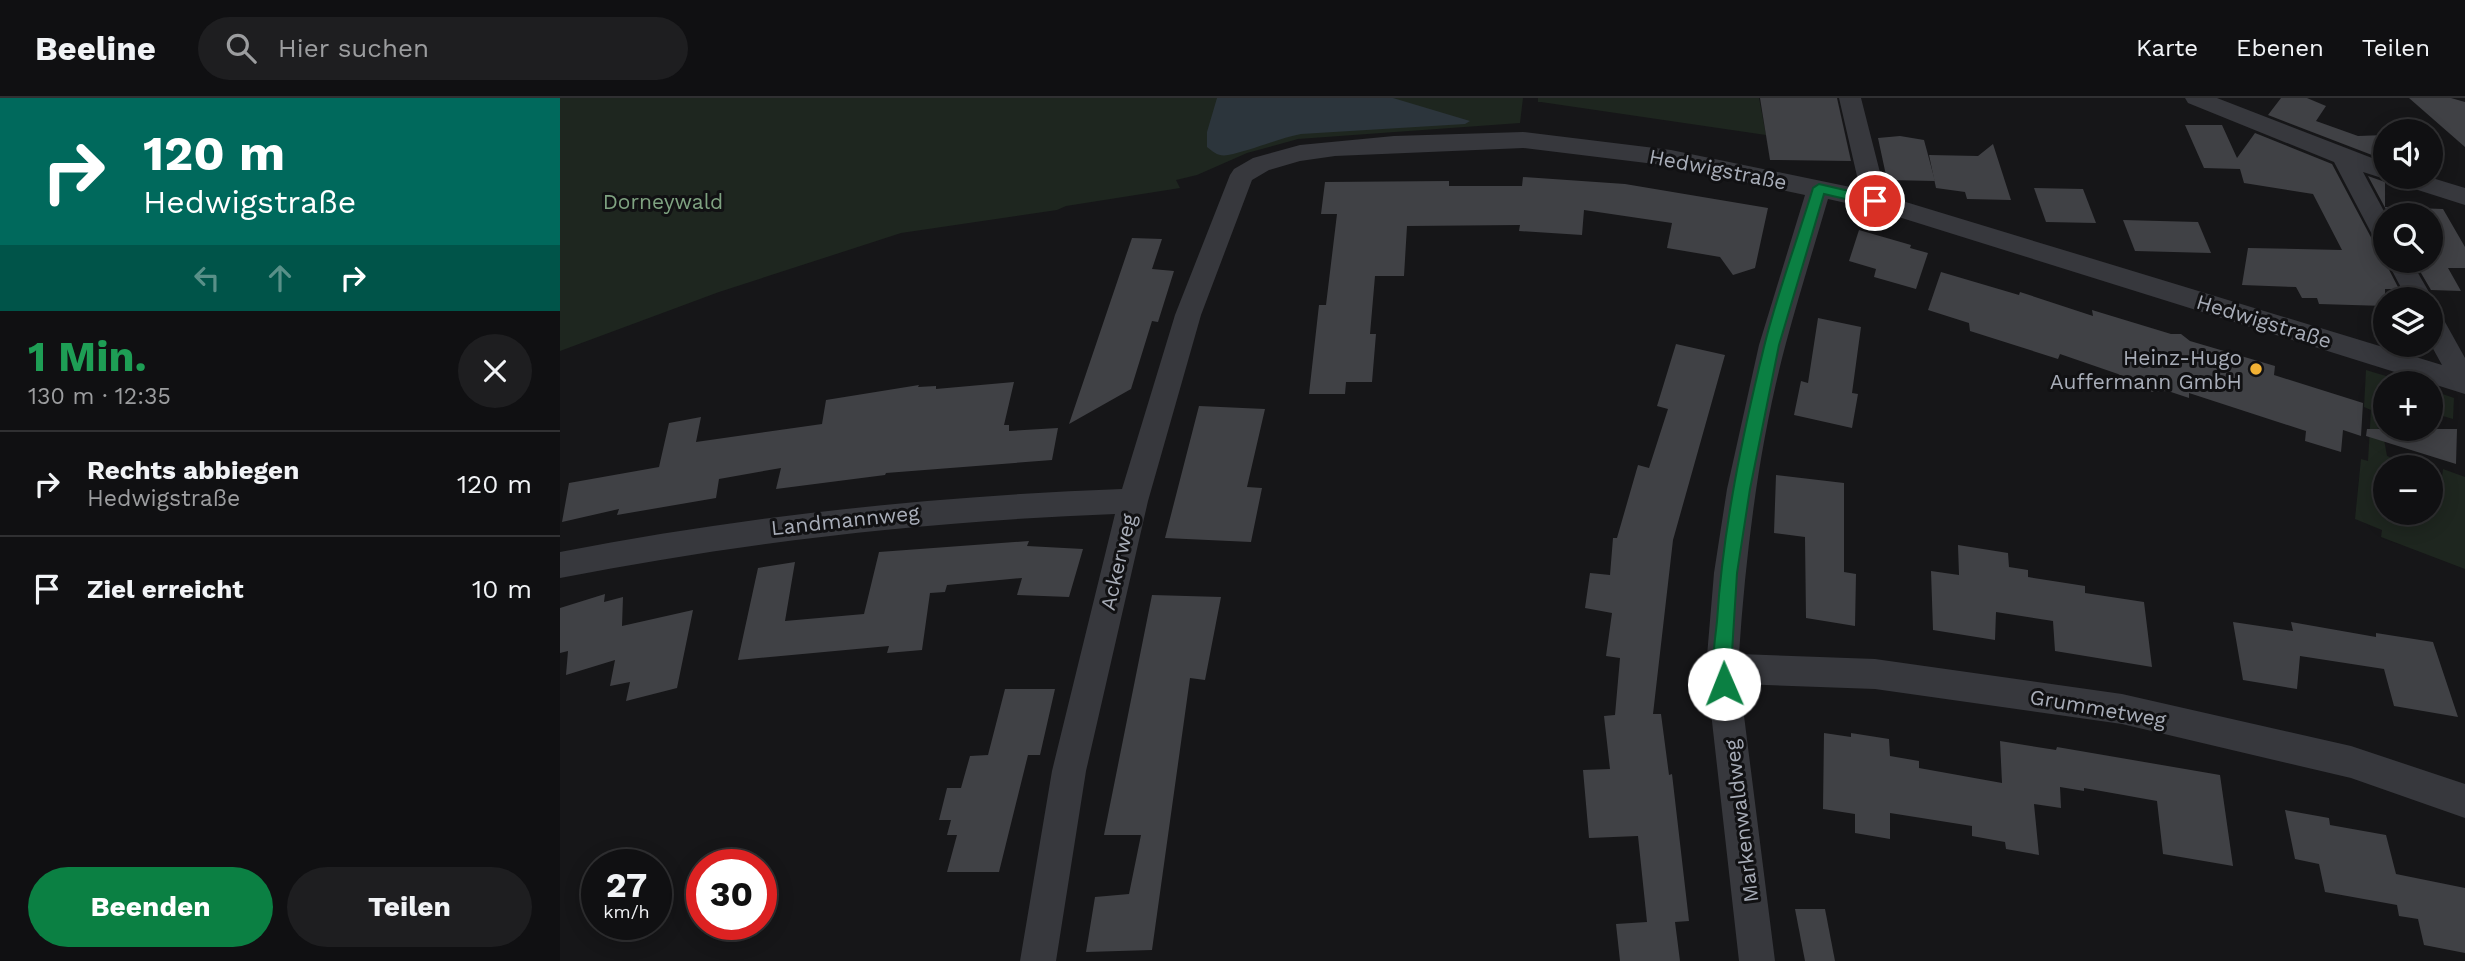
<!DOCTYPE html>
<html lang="de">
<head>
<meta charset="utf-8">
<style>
	:root { --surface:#101012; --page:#1e1e20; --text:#f1f3f6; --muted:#9c9d9f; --line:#303032; --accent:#0b8043 }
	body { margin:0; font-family:"Work Sans",sans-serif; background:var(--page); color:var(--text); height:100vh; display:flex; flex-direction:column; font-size:26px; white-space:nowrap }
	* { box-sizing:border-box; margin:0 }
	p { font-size:23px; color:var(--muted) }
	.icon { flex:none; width:38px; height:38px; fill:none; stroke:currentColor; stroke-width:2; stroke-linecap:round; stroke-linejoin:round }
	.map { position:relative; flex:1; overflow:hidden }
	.side { display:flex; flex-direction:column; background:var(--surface); width:560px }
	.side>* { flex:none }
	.guide { background:#00695c; color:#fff; overflow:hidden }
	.buttons { position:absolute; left:1813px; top:21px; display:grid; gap:14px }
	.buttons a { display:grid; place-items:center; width:70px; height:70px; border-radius:50%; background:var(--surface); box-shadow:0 4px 18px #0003,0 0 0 2px var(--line); font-size:35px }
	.speed { position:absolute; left:21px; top:751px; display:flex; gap:14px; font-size:35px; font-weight:700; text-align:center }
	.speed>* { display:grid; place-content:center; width:91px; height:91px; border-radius:50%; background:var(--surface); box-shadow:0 4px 18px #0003,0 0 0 2px var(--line); line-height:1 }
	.speed small { font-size:18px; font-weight:400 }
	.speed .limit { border:10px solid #d22; background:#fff; color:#111 }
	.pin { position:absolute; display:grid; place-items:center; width:60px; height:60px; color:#fff; margin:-30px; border:4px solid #fff; border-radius:50%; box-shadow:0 2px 7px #0007 }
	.me { position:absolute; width:77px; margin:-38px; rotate:359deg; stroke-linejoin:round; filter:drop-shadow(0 0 5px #0008) }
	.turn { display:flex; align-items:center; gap:24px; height:147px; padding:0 28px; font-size:32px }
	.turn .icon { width:91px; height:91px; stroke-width:2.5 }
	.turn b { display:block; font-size:49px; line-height:60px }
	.lanes { display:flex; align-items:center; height:66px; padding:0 28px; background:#0003; justify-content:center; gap:35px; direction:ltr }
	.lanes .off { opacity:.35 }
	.round { display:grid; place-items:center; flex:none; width:74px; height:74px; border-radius:37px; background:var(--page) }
	.headline { display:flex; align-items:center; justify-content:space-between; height:119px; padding:0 28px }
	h1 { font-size:42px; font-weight:700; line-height:52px; color:#1e9e55 }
	.action { display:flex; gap:14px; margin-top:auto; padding:14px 28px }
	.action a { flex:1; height:80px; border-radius:42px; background:var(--accent); color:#fff; font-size:28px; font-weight:700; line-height:80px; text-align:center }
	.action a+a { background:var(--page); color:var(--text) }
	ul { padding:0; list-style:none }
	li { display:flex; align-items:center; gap:21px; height:105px; padding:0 28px; border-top:2px solid var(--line) }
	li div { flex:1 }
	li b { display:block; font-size:26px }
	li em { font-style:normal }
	header { display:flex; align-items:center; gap:42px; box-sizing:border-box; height:98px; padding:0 35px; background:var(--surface); border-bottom:2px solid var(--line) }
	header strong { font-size:33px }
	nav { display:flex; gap:38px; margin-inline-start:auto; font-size:24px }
	.search { width:490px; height:63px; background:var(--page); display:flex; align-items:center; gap:18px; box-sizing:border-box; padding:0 24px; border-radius:38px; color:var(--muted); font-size:26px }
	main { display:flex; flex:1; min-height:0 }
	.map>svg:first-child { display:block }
	.green { fill:#1e261f; fill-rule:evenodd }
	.water { fill:#2c353c }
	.building { fill:#404145 }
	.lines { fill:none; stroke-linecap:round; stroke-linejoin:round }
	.minor { fill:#37383d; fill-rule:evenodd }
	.route { fill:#0b8043; stroke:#07532c; stroke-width:2 }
	.poi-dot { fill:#f2b134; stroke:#111113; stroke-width:2.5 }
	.labels { text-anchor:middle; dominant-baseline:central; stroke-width:6; stroke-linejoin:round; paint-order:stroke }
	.street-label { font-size:21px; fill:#a8adb8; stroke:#111113 }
	.park-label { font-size:21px; fill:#7fa381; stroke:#111113 }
	.poi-label { font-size:21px; fill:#a8adb8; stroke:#111113; text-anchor:end }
</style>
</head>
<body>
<header>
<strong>Beeline</strong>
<div class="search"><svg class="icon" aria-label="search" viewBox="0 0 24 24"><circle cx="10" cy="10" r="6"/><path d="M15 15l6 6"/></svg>Hier suchen</div>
<nav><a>Karte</a><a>Ebenen</a><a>Teilen</a></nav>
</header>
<main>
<section class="side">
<div class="guide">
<div class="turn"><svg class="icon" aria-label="right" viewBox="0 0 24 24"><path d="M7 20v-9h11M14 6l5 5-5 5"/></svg><div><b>120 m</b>Hedwigstraße</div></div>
<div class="lanes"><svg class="icon off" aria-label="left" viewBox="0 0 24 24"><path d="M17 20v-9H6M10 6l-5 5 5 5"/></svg><svg class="icon off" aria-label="ahead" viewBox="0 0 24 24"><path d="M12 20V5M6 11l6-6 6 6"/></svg><svg class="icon" aria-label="right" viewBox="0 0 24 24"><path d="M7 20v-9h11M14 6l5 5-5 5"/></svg></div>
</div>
<div class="headline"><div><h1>1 Min.</h1><p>130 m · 12:35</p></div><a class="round"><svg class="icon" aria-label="close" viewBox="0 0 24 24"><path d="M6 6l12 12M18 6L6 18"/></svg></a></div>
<ul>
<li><svg class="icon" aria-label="right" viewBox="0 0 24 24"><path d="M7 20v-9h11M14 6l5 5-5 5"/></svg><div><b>Rechts abbiegen</b><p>Hedwigstraße</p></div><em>120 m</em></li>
<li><svg class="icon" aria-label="arrive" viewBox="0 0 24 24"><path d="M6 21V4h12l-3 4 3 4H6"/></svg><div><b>Ziel erreicht</b></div><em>10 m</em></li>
</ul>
<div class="action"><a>Beenden</a><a>Teilen</a></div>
</section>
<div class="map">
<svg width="1905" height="863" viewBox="0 0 1905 863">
	<rect width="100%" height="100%" fill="#161618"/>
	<g class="green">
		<polygon points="0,0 963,0 960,25 738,41 687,55 637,77 616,82 620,90 506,108 497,112 341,135 159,194 0,253"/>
		<polygon points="978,0 1199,0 1206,37 981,4 978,4"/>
		<path d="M1806,272L1849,285H1825V318H1815L1819,335L1823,336L1827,358L1852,367V361L1875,369V377L1882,380L1883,371L1905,379V471L1821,439L1822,432L1795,421L1801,361L1808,363L1811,312L1804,309ZM1825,369H1871V415H1825Z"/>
		<polygon points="1871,292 1894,300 1893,321 1876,316 1874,322 1871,321"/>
	</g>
	<path class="water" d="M657,0H833L910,23L905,26L741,36C716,41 690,53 668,57C659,59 653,54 647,49V34Z"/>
	<g class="building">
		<polygon points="1200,0 1277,0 1291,63 1210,62"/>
		<polygon points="1721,0 1747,0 1766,8 1756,23 1798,38 1825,37 1825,62 1708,17"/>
		<polygon points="1849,0 1891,0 1905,4 1905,49"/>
		<polygon points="1625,27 1662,27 1677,60 1695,35 1772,66 1814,145 1825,149 1825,164 1839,191 1825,191 1825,208 1759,206 1757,200 1742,200 1736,189 1682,187 1688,150 1782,152 1753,96 1684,85 1680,71 1644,70"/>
		<polygon points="1340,38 1364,42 1375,83 1327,82 1318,40"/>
		<polygon points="1433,46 1451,102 1407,101 1405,94 1376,90 1369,57 1418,58"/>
		<polygon points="1808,78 1825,84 1825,109 1883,111 1905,149 1905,170 1888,170 1901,193 1871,192 1854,163 1871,163 1871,117 1829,117"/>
		<polygon points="963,79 1065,86 1208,110 1195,170 1173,177 1160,159 1107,150 1112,125 1024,112 1022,137 959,133 960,127 847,128 844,178 815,178 810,236 816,236 812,284 786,284 785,296 749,296 759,207 766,207 777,116 761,116 765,84 889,83 889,88 962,88"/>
		<polygon points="1474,90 1523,91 1536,125 1486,124"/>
		<polygon points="1563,122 1638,124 1651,155 1575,153"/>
		<polygon points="1299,132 1351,147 1350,150 1368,155 1356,191 1314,179 1316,171 1289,163"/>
		<polygon points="572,140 602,141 592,171 614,173 598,224 592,223 571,291 509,326"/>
		<polygon points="1381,174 1459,197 1460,194 1533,218 1532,212 1611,236 1621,236 1630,243 1715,268 1714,277 1803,305 1801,338 1783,332 1781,354 1745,343 1746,333 1629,295 1629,300 1608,293 1592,294 1558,276 1500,256 1498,261 1410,233 1409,225 1368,212"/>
		<polygon points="1258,220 1301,229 1292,295 1298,296 1292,330 1234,317 1241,283 1248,285"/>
		<polygon points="1116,246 1165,257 1113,442 1093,616 1101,616 1109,677 1112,676 1129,823 1115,824 1120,863 1060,863 1056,826 1087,824 1078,738 1029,740 1023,672 1050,671 1044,618 1055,617 1060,560 1046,558 1052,515 1025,510 1030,475 1050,477 1053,440 1057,440 1078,367 1089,370 1108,311 1097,308"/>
		<polygon points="454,284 444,327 449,327 449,333 498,330 492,362 326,375 325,377 216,391 221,370 159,381 156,400 57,417 59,411 2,424 9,385 99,369 109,325 141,319 136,344 262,326 266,302 359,287 358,289 376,288 376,291"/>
		<polygon points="639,308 705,311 687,389 702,390 691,444 605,440"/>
		<polygon points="1807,331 1897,331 1896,366 1806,338"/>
		<polygon points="1216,377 1284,385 1284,474 1296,476 1295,528 1246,520 1245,439 1214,435"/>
		<polygon points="469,443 467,448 523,451 509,499 457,497 462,480 387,487 385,494 370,495 362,552 327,555 329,548 178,562 198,470 235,464 225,523 304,516 319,454"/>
		<polygon points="1398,447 1448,455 1449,469 1468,472 1468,479 1525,488 1525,495 1584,504 1592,569 1495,553 1493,523 1436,514 1435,542 1373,532 1371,473 1399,477"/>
		<polygon points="45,496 44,504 63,499 62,528 133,512 117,590 66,603 70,584 50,588 55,562 6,577 8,553 0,555 0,510"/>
		<polygon points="592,497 661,499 645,582 630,580 592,852 526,854 535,799 569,796 581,737 544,737"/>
		<polygon points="1673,524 1733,533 1731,524 1816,539 1816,535 1873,544 1898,619 1834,608 1824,571 1740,558 1737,591 1683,582"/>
		<polygon points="445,591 495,591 480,657 468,657 439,774 387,774 397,737 387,737 391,722 379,722 387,690 401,690 410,658 428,657"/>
		<polygon points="1264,635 1291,639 1291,635 1329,641 1330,658 1359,663 1359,670 1442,685 1440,643 1496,652 1497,649 1660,677 1673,768 1603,756 1597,703 1524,690 1524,693 1500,689 1501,710 1474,706 1479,757 1446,751 1445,744 1412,738 1412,728 1330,715 1330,741 1295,735 1295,716 1263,711"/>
		<polygon points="1725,712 1769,720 1770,727 1826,737 1836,776 1905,790 1905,855 1864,847 1858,821 1839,818 1837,807 1765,794 1759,766 1735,761"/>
		<polygon points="1235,811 1265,811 1275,863 1245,863"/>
	</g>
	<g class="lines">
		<g class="minor">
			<path d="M1279,0H1301L1326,98L1882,267L1871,247V212L1880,215L1905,260V296L1313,111L1268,101C1254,149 1239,197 1226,245C1199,346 1186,452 1179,556L1315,561L1562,596L1791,648L1905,686V720L1791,680L1562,626L1315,591L1180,586L1215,863H1179L1146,570L1154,475L1167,391L1199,247L1245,97L1111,68L963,50L775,58L740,63L709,72L692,82L641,217L588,403L526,673L496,863H460L492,673L555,416C368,423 184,444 0,480V454C186,418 373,398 562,391L615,217L670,77L674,71L693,60L740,47L834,38L963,34L1111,52L1300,91Z"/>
			<polygon points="1625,0 1657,0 1825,65 1825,79 1869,79 1905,90 1905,107 1836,85 1832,79 1825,81 1803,74 1826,117 1825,147 1816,144 1774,64 1628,5"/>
			<polygon points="1827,163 1851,163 1873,201 1871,205 1871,201 1847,201"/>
		</g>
	</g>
	<path class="route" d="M1259,86L1315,99L1321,103L1315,108L1264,96L1219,247L1190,391L1177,475L1171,570L1173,586L1170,592L1164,594L1158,592C1149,572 1155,545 1157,523C1163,431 1182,339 1204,249C1217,196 1237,143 1253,90Z"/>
	<circle class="poi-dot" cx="1696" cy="271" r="7"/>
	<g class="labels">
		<g class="street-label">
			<text transform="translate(1158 71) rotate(11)">Hedwigstraße</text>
			<text transform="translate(1704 223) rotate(17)">Hedwigstraße</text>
			<text transform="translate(285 422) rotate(-6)">Landmannweg</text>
			<text transform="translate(558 464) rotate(-77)">Ackerweg</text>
			<text transform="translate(1538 610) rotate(10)">Grummetweg</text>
			<text transform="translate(1181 723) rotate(-97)">Markenwaldweg</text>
		</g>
		<g class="park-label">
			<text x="103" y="103">Dorneywald</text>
		</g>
		<g class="poi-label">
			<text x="1682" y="259">Heinz-Hugo<tspan x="1682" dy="24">Auffermann GmbH</tspan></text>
		</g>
	</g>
</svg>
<div class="buttons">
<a><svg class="icon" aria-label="sound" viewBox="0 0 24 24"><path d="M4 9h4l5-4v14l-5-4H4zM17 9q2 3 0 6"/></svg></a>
<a><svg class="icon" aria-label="search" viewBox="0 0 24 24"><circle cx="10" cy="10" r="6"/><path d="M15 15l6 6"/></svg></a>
<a><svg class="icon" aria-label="layers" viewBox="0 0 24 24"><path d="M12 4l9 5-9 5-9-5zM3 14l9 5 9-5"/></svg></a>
<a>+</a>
<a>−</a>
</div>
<div class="speed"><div>27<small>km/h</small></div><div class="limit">30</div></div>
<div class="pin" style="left:1315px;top:103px;background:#d93025"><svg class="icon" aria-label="arrive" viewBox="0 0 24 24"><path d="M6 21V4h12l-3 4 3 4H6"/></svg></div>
<svg class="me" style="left:1164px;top:586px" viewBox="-20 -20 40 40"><circle r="19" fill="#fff"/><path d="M0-13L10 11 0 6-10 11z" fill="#0b8043"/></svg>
</div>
</main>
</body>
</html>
